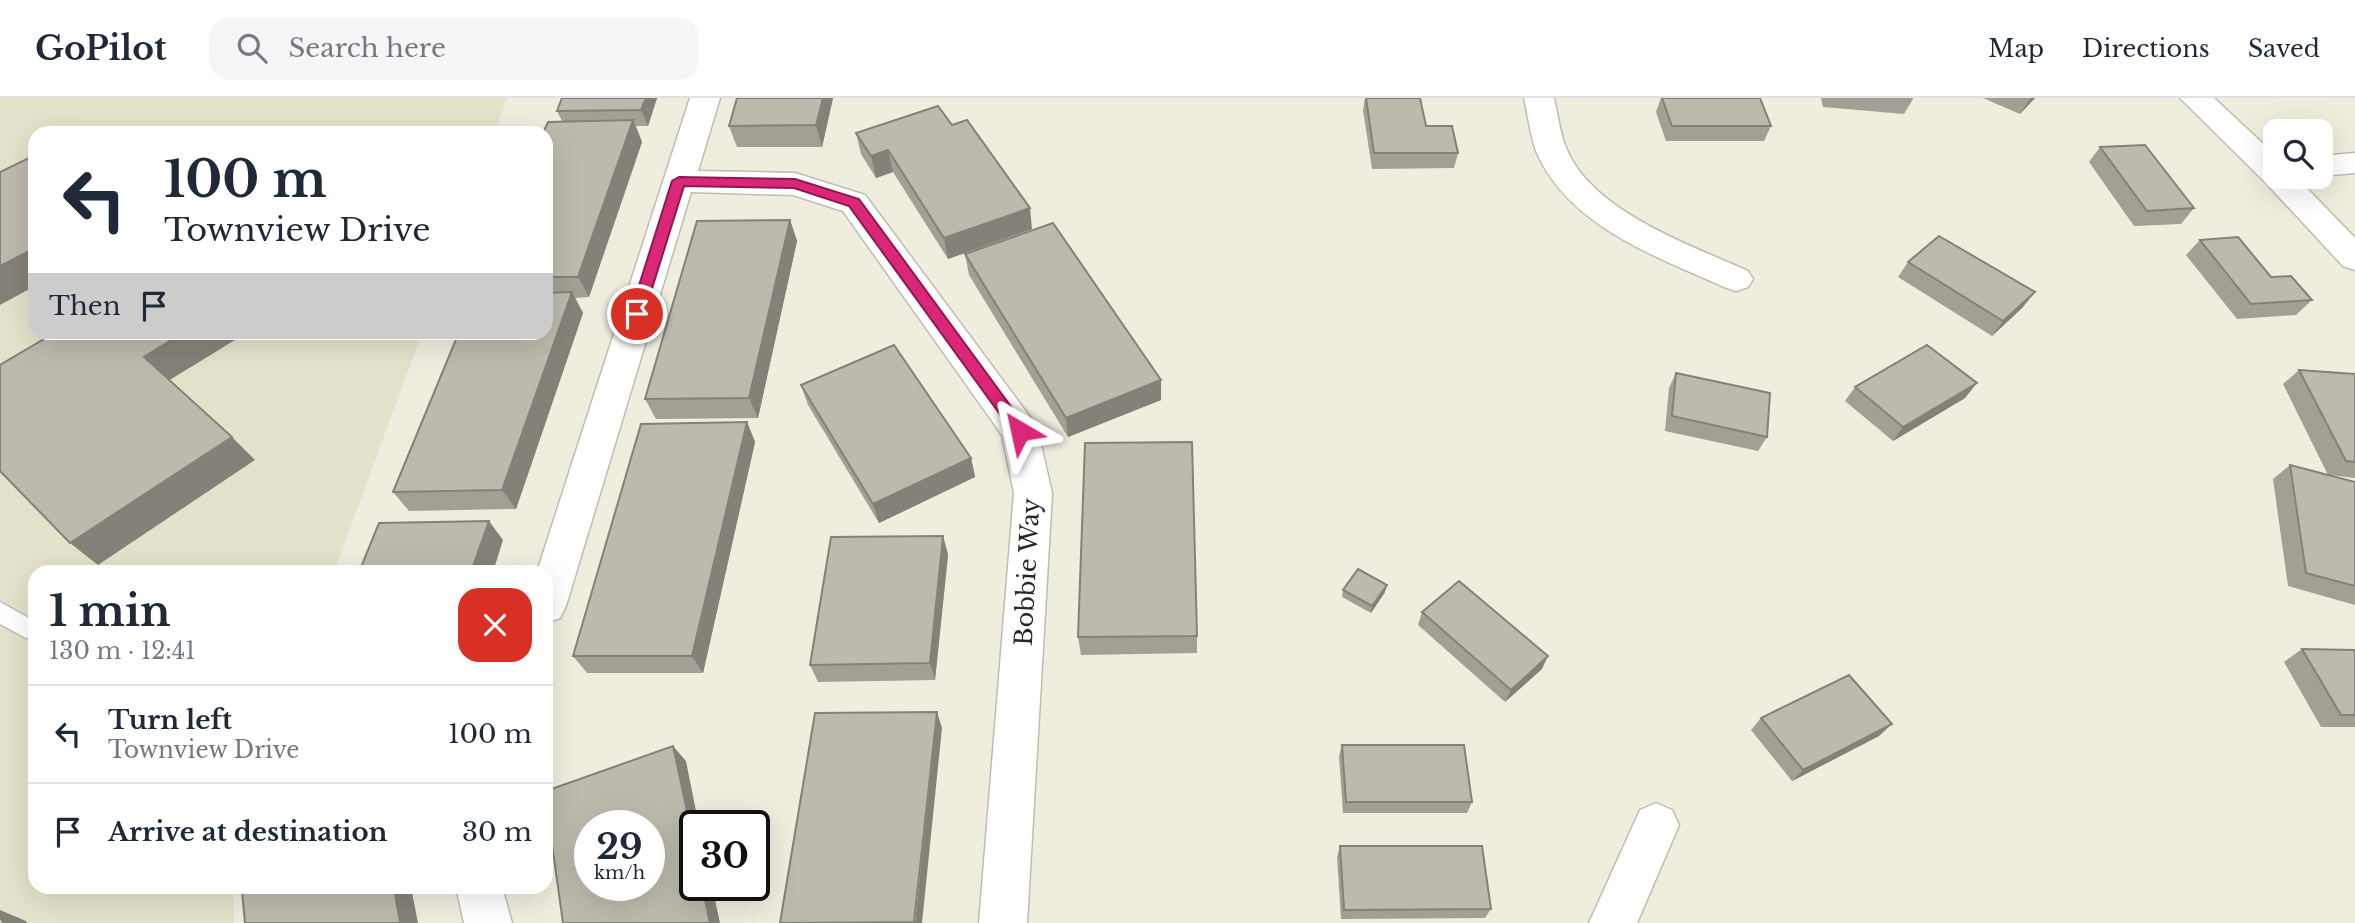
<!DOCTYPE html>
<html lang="en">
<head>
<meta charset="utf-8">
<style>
	:root { --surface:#fff; --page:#f6f6f7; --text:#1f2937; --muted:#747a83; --line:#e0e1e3 }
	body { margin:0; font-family:"Libre Baskerville",serif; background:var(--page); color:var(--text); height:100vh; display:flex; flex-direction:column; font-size:26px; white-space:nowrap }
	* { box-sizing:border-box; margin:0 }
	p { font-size:23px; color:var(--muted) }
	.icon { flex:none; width:38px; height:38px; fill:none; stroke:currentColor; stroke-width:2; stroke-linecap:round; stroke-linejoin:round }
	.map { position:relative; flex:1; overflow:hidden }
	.details { position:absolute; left:28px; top:467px; width:525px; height:329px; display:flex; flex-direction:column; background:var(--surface); border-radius:21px; box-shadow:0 7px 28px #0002 }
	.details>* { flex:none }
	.top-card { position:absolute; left:28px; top:28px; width:525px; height:214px; border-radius:21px; box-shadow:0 7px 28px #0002; background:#fff; color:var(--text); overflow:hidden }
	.controls { position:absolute; left:2263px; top:21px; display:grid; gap:14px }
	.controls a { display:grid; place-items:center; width:70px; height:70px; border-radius:14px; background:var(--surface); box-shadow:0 7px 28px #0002; font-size:35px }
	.speed { position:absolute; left:574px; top:712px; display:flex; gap:14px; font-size:35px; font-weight:700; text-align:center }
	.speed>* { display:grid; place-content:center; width:91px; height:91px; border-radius:50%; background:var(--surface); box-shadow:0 7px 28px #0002; line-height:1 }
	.speed small { font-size:18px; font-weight:400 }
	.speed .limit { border:4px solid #111; border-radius:10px; background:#fff; color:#111 }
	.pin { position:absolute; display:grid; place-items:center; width:60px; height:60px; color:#fff; margin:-30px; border:4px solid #fff; border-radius:50%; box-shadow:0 2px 7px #0007 }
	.me { position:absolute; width:77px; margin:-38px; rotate:324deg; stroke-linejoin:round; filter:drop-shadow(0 0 5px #0008) }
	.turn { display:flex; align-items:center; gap:24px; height:147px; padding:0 21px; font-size:32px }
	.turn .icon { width:91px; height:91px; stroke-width:2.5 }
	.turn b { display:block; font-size:49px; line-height:60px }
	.then { display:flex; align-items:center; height:66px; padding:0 21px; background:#0003; gap:14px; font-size:26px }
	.round { display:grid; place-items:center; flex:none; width:74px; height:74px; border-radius:21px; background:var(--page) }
	.head { display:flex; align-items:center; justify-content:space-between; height:119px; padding:0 21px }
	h1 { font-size:42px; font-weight:700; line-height:52px }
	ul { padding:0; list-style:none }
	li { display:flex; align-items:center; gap:21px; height:98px; padding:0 21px; border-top:2px solid var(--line) }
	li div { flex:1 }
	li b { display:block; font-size:26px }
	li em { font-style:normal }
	header { display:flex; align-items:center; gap:42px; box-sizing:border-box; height:98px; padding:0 35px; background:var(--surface); border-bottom:2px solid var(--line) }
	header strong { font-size:33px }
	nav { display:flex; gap:38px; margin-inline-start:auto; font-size:24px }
	.search { width:490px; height:63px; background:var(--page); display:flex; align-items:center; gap:18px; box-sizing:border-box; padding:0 24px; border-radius:21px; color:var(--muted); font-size:26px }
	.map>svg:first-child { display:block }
	.built { fill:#e5e2cb }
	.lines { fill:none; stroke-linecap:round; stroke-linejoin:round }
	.service-casing { stroke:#bfbdaf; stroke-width:3 }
	.minor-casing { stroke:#bfbdaf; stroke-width:3 }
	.service { fill:#fff; fill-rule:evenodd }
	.minor { fill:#fff; fill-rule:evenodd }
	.wall { fill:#a2a094 }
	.shaded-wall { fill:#848278 }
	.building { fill:#bcbaac; stroke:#848278; stroke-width:2; fill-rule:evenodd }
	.route { fill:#db2777; stroke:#8e194d; stroke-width:2 }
	.labels { text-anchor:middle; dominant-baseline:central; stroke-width:7; stroke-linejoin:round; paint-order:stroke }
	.street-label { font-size:24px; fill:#282722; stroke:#fff }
</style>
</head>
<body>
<header>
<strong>GoPilot</strong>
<div class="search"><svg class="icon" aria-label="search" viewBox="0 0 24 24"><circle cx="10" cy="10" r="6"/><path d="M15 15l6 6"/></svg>Search here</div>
<nav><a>Map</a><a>Directions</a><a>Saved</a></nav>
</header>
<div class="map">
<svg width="2355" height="825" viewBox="0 0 2355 825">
	<rect width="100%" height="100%" fill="#efedde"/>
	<polygon class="built" points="0,0 507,0 494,35 35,35 35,234 422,235 334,474 35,474 35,789 233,789 234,825 0,825"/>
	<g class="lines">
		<defs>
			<polygon id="service" points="0,504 34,523 34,537 26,540 0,526"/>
			<g id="minor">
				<polygon points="690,0 720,0 698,73 795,75 865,97 1033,323 1038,333 1052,395 1027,825 979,825 1014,395 1002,337 843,113 793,97 691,94 566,508 560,520 546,525 546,474 537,474"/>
				<path d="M1524,0H1554C1558,17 1560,36 1567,52C1594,114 1690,147 1748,173L1753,181L1748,189L1736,193L1724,189C1655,158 1568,128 1536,53C1530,36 1528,17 1524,0Z"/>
				<polygon points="2180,0 2214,0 2275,57 2275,79 2296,79 2355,140 2355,172 2343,168 2265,84"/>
				<polygon points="2355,55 2355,75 2320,78 2320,58"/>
				<polygon points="1656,705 1672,712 1679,727 1637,825 1589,825 1640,712"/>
				<polygon points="456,789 502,789 512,825 464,825"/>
			</g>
		</defs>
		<use href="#service" class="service-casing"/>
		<use href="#minor" class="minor-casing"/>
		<use href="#service" class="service"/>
		<use href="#minor" class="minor"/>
	</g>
	<g class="wall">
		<polygon points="657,0 648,28 636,28 642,44 589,199 575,200 583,215 516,411 409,413 393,394 546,234 546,35 562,23 557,13"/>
		<polygon points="737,0 833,0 822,49 737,49 729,28"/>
		<polygon points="1365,0 1420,0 1426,28 1458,55 1454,70 1372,71 1363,12"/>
		<polygon points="1661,0 1760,0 1771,28 1764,43 1666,43 1656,14"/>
		<polygon points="1821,0 1913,0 1913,1 1904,16 1823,9"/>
		<polygon points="1983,0 2035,0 2020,16"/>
		<polygon points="952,27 1032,131 948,161 893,74 876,80 861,56 856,35"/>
		<polygon points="2100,49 2194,110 2181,126 2134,128 2089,64"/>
		<polygon points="790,122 797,143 758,320 656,321 645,301"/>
		<polygon points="2200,142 2271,179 2312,202 2296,217 2237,221 2186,157"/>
		<polygon points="965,156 1161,302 1068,339 969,177"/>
		<polygon points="1908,164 2023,209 1992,238 1898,179"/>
		<polygon points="2299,272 2355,276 2355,380 2330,377 2355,384 2355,507 2288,488 2273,381 2290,367 2328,377 2283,286"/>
		<polygon points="1676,275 1767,339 1758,353 1665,333 1669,290"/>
		<polygon points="801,287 971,360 975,379 879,425 808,307"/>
		<polygon points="1855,289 1965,300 1893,343 1845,303"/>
		<polygon points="747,324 755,344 703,575 587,575 573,558"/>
		<polygon points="943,438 948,457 935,582 818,584 810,567"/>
		<polygon points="1343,492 1385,494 1371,515 1342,499"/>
		<polygon points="1422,514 1542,571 1505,604 1418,527"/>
		<polygon points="1197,538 1197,555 1081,557 1078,539"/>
		<polygon points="2302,551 2355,552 2355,629 2321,629 2284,564"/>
		<polygon points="1761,620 1879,638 1792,683 1751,632"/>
		<polygon points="1342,647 1472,704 1467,715 1343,715 1339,658"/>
		<polygon points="1340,748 1491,811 1485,820 1341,821 1337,759"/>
	</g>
	<g class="shaded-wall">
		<polygon points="646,0 657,0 648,28 641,12"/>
		<polygon points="823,0 833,0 822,49 816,27"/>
		<polygon points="2030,0 2035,0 2020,16 2030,1"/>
		<polygon points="633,22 642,44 589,199 578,179"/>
		<polygon points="888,52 893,74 876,80 871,58"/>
		<polygon points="1030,110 1032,131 948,161 944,140"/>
		<polygon points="790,122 797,143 758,320 749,300"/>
		<polygon points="35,150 35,188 0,207 0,168"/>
		<polygon points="572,194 583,215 516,411 502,392"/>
		<polygon points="2035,194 2023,209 1992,238 2003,223"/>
		<polygon points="184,234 229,234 235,242 168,283 144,259"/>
		<polygon points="1161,282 1161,302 1068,339 1066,320"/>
		<polygon points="1977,285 1965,300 1893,343 1903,329"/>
		<polygon points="747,324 755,344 703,575 692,558"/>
		<polygon points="232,339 255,362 98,467 70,445"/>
		<polygon points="971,360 975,379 879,425 873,406"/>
		<polygon points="489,423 503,442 493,474 471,474"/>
		<polygon points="943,438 948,457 935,582 930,565"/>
		<polygon points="1387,487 1385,494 1371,515 1372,508"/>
		<polygon points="1548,558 1542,571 1505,604 1511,592"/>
		<polygon points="937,614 942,630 922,825 915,825"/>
		<polygon points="1892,626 1879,638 1792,683 1803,672"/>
		<polygon points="673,648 686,663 699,728 695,728 695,750"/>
		<polygon points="702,788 712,788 720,825 710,825"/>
		<polygon points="394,789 411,789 418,825 400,825"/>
		<polygon points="0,812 26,823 27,825 2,825 0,821"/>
	</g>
	<g class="building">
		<polygon points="562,0 646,0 641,12 557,13"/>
		<polygon points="737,0 823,0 816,27 729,28"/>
		<polygon points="1366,0 1420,0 1426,28 1452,28 1458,55 1374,55"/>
		<polygon points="1662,0 1760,0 1771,28 1672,28"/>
		<polygon points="938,8 952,27 967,22 1030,110 944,140 888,52 871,58 856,35"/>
		<polygon points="633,22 578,179 546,179 546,35 543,35 548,24"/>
		<polygon points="2145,47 2194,110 2147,113 2100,49"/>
		<polygon points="35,57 35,150 0,168 0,74"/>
		<polygon points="790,122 749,300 645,301 697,123"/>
		<polygon points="1053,125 1161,282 1066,320 965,156"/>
		<polygon points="1939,138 2035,194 2003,223 1908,164"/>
		<polygon points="2238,139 2271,179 2291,178 2312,202 2251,206 2200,142"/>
		<polygon points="572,194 502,392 393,394 459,234 546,234 546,195"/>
		<polygon points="56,234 184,234 144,259 232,339 70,445 0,373 0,267"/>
		<polygon points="894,247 971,360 873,406 801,287"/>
		<polygon points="1927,247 1977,285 1903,329 1855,289"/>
		<polygon points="2299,272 2355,276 2355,364 2346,363"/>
		<polygon points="1676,275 1770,295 1767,339 1672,318"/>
		<polygon points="747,324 692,558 573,558 641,326"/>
		<polygon points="1192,344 1197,538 1078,539 1085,345"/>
		<polygon points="2290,367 2355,384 2355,488 2306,475"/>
		<polygon points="489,423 471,474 359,474 379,425"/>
		<polygon points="943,438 930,565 810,567 831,439"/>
		<polygon points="1358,471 1387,487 1372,508 1343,492"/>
		<polygon points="1459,483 1548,558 1511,592 1422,514"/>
		<polygon points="2302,551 2355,552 2355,617 2341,617"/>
		<polygon points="1849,577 1892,626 1803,672 1761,620"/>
		<polygon points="937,614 914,824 780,825 815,615"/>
		<polygon points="1342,647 1464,647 1472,704 1346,704"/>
		<path d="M673,648L695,750V788H702L710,825H563L546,703V693ZM590,728H649V788H590Z"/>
		<polygon points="1340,748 1482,748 1491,811 1344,812"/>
		<polygon points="250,789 394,789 400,825 245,825 242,793"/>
	</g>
	<polygon class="route" points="679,79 795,81 859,101 1026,329 1026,337 1015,337 849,108 794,90 684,88 644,216 642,220 632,220 630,216 672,83"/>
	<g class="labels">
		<g class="street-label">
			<text transform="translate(1027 474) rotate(-87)">Bobbie Way</text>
		</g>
	</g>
</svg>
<div class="controls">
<a><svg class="icon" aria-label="search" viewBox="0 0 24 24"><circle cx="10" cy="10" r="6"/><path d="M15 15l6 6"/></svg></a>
</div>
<div class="speed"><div>29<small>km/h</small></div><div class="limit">30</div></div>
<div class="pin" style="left:637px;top:216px;background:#d93025"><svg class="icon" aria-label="arrive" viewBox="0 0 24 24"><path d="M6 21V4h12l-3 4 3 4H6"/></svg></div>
<svg class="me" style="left:1020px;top:333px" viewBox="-20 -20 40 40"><path d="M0-17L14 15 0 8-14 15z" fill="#db2777" stroke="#fff" stroke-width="4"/></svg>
<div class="top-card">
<div class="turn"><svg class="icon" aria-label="left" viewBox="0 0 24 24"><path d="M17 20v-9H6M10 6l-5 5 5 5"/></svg><div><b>100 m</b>Townview Drive</div></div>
<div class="then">Then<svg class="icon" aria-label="arrive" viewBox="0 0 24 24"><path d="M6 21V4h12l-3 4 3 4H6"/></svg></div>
</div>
<section class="details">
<div class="head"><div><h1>1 min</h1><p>130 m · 12:41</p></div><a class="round" style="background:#d93025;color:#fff"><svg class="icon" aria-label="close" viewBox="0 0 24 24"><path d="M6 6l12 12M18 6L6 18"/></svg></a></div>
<ul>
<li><svg class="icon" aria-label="left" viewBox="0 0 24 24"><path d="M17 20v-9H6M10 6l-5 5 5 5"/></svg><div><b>Turn left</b><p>Townview Drive</p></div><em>100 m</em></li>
<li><svg class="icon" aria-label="arrive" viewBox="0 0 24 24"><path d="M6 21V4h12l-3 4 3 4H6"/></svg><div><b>Arrive at destination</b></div><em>30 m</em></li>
</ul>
</section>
</div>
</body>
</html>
